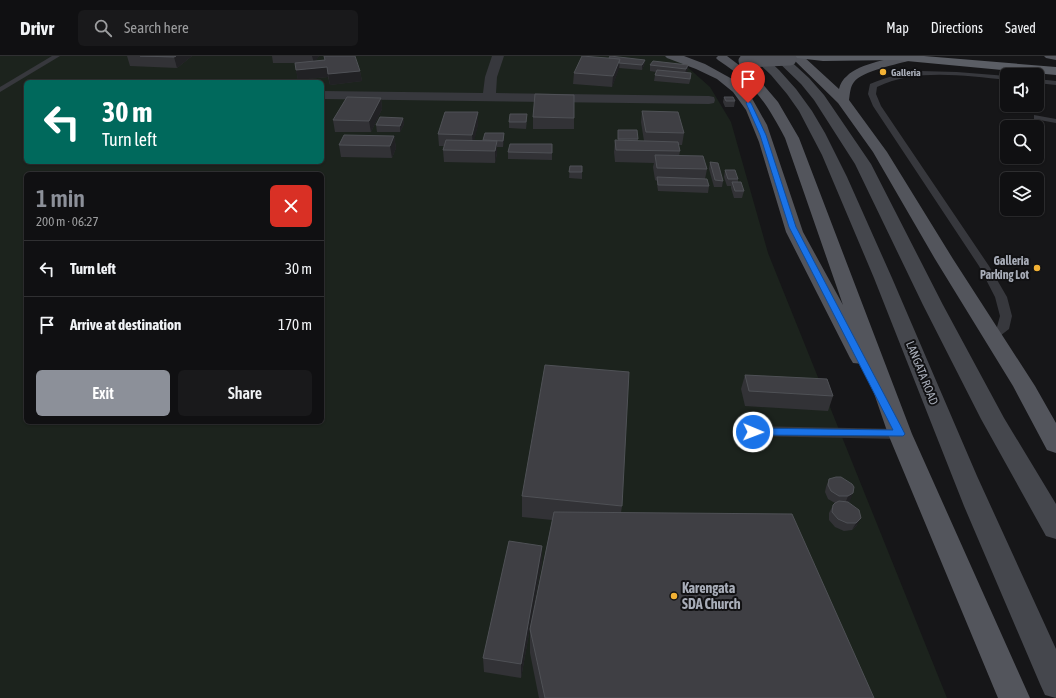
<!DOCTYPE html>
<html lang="en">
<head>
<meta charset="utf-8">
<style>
	:root { --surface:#101012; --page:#19191b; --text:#f1f3f6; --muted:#9c9d9f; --line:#303032; --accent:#8c9099 }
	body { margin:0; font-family:"Asap Condensed",sans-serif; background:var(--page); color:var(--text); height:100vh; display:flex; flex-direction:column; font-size:15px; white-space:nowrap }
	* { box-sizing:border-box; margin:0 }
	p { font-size:13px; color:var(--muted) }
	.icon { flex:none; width:22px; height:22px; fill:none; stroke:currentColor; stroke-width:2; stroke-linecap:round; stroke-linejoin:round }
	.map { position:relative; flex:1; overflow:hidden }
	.side { position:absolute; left:24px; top:116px; width:300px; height:252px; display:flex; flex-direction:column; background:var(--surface); border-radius:6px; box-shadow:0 1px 3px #0004,0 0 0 1px var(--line) }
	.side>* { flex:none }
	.banner { position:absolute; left:24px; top:24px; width:300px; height:84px; border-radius:6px; box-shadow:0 1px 3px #0004,0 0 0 1px var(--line); background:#00695c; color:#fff; overflow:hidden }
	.tools { position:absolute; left:1000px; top:12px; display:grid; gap:8px }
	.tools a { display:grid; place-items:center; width:44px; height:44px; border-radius:6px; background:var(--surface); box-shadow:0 1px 3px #0004,0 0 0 1px var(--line); font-size:20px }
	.pin { position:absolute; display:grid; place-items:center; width:34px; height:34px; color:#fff; margin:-41px -17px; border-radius:50% 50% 50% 0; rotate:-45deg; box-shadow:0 0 4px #0007 }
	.pin .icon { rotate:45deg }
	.me { position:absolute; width:44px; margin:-22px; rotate:91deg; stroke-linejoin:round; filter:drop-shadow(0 0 3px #0008) }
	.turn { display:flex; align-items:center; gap:14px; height:84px; padding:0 12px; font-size:18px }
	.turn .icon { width:52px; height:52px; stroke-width:2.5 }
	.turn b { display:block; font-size:28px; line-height:34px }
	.round { display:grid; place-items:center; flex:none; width:42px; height:42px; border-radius:6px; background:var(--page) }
	.headline { display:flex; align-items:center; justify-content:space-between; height:68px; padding:0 12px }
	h1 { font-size:24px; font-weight:600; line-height:30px; color:var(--accent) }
	.button { display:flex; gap:8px; margin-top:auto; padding:8px 12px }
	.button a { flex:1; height:46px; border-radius:6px; background:var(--accent); color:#fff; font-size:16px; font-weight:600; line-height:46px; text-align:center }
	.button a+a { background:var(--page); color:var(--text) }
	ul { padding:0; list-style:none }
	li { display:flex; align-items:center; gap:12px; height:56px; padding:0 12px; border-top:1px solid var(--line) }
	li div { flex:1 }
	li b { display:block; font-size:15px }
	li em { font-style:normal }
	header { display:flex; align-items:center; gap:24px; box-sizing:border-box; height:56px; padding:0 20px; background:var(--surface); border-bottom:1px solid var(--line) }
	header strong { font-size:19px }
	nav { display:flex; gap:22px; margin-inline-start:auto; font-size:14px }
	.search { width:280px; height:36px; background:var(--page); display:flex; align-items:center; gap:10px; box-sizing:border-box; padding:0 14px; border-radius:6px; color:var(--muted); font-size:15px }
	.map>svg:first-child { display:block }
	.green { fill:#1c231d; fill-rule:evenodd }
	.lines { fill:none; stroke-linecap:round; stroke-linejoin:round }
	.service { fill:#37383d; fill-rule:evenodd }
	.minor { fill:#37383d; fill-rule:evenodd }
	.secondary { fill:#45474d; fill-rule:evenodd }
	.primary { fill:#53555c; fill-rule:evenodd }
	.trunk { fill:#5b5e65; fill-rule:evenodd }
	.primary-bridge { stroke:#53555c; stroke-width:13 }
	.wall { fill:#323236 }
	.shaded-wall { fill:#212124 }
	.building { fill:#3f3f44; stroke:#4f5156 }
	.route { fill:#1a73e8; stroke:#114b97 }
	.poi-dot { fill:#f2b134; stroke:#111113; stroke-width:1.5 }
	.labels { text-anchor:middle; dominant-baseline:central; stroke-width:4; stroke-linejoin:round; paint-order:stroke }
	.far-poi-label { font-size:10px; font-weight:bold; fill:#a8adb8; stroke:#111113; text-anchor:start }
	.poi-label { font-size:12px; font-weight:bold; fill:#a8adb8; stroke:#111113; text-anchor:end }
	.street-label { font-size:12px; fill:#a8adb8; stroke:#111113 }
	.near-poi-label { font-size:14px; font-weight:bold; fill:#a8adb8; stroke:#111113; text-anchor:start }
</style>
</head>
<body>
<header>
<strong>Drivr</strong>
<div class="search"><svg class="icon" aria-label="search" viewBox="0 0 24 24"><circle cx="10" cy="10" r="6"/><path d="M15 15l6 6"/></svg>Search here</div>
<nav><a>Map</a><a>Directions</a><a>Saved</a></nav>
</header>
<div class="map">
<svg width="1056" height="642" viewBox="0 0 1056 642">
	<rect width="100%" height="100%" fill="#161618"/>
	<path class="green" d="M0,0H675L710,31L731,66L768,197L947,642H0ZM26,26H322V106H26ZM26,118H322V366H26Z"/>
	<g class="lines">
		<g class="service">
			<polygon points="52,0 60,0 0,36 0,31"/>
			<path d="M920,15L957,16L1007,20V24C964,20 917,12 877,31L876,38L881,50L989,210L1007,241L1012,260L1009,273L996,283H988L986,280L997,271L1000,260L995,241L979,210L873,50L868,38L870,28C887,21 902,17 920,15Z"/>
			<polygon points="1037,23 1056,25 1056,29 1037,27"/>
			<polygon points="1034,59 1056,63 1056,67 1034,63"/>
			<polygon points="753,370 900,373 905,374 907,378 905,382 900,383 753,380 748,379 746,375 748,371"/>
		</g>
		<polygon class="minor" points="492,0 504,0 497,21 496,37 709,40 714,41 715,44 714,47 709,48 322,43 322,35 483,37 485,21"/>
		<g class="secondary">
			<polygon points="751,0 764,0 779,14 796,33 812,55 825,77 847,121 892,222 977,420 1056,593 1056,642 1045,639 1040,628 964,450 874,222 822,99 799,55 787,38 771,19"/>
			<polygon points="772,0 785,0 809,22 824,39 871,108 943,249 1004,362 1056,448 1056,483 1046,480 981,363 923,249 855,108 814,44 801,28"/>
		</g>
		<g class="primary">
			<path d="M665,0H684L705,8L734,24L749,37L767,69L803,176L843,249L785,82C766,46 753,27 718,4L716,2L718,0H727L760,25L778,46L799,82L912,378L1030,642H998L888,378L864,308L853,307L850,302L786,176L759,86L746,54L733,36L717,23L696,13L667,2Z"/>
			<path d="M792,0H803L839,33C840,28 843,23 847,20C858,8 896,0 912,0L914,2L912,4C898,8 862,15 854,26C850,31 850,38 849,44L887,96L953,203L1035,330L1056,367V397L1047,394L1013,330L935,203L873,96L838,47L793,3Z"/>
			<polygon points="1044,0 1056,0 1056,4 1046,2"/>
		</g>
		<polygon class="trunk" points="795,0 924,0 1056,11 1056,19 896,4 823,5 797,2"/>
		<polyline class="primary-bridge" points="745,5 790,3"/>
	</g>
	<g class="wall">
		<polygon points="127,0 192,0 177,12 130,10"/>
		<polygon points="272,0 319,0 315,5 325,4 324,0 360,15 362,25 330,29 328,21 298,24 295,7 273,7"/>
		<polygon points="609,2 645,4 644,9 642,14 619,12 612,31 573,28 574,17"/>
		<polygon points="650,9 688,9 687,16 691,22 689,28 654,25 655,19 656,16 650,15"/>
		<polygon points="724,41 735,45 734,51 725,51 723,46"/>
		<polygon points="381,42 382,53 371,76 335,76 333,64"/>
		<polygon points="642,55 684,77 682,89 678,89 680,95 679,100 707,113 705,123 709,130 708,137 658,135 657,128 657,125 655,124 653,111 654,107 615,106 614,96 615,84 618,84 618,74 638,83 638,85 644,85 641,66"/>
		<polygon points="533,61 574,62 574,73 533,73"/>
		<polygon points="403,62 404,68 400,76 377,76 376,69"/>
		<polygon points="527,64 526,73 509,72 509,66"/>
		<polygon points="478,68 474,84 483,84 504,77 504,83 503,91 497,91 497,97 495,107 444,106 443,94 444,90 439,90 438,78"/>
		<polygon points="394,80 396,92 392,102 341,101 339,89"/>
		<polygon points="552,88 552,104 508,103 508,96"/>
		<polygon points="710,106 723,125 722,131 714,131 709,113"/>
		<polygon points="570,110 582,116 582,123 569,122"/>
		<polygon points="725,114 738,123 738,126 744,135 742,142 734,142 731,132 731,130 727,130 724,121"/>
		<polygon points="745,319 833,340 828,355 745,350 741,333"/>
		<polygon points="841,421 850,445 848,446 857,469 852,474 844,475 835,471 829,464 829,457 833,449 835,447 828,443 825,436 826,431 829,423"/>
		<polygon points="522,440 622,450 621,457 874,642 539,642 530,597 530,573 552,464 522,461"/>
		<polygon points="542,490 542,505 521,622 484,616 483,602"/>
	</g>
	<g class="shaded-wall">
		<polygon points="176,0 192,0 177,12 174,1"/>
		<polygon points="312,0 319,0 314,7"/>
		<polygon points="620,3 619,13 612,31 613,20"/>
		<polygon points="645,4 644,9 642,14 642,9"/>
		<polygon points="688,9 688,14 685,19 686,13"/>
		<polygon points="327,11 328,21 298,24 296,14"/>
		<polygon points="360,15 362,25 330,29 328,18"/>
		<polygon points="381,42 382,53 371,76 369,65"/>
		<polygon points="478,56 478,68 473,91 472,79"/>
		<polygon points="403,62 404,68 400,76 400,70"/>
		<polygon points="504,77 504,83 503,91 503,85"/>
		<polygon points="394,80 396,92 392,102 390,90"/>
		<polygon points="497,85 497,97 495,107 495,95"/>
		<polygon points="853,437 850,445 845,448 848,440"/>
		<polygon points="861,462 857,469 852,474 856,467"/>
		<polygon points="542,490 542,505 521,622 521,608"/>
	</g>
	<g class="building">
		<polygon points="140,0 176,0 174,1"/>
		<polygon points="324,0 355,0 360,15 328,18 327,11 296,14 295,7 325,4"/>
		<polygon points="582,0 620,3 613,20 574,17"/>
		<polygon points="610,0 645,4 642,9 619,7 620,3 609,2"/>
		<polygon points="653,5 688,9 686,13 650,9"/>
		<polygon points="657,14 691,17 690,23 655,19"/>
		<polygon points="535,38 574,39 574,62 533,61"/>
		<polygon points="347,41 381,42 369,65 333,64"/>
		<polygon points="724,41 733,41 735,45 726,45"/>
		<polygon points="642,55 678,56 684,77 646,76"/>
		<polygon points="445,56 478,56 472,79 438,78"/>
		<polygon points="510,58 527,58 526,66 509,66"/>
		<polygon points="380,61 403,62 400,70 376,69"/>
		<polygon points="618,74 637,74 638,83 618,83"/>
		<polygon points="485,77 504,77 503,85 483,84"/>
		<polygon points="344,79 394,80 390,90 339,89"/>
		<polygon points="446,84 497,85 495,95 443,94"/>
		<polygon points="615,84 678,86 680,95 616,94"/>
		<polygon points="510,88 552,88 552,97 508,96"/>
		<polygon points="655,99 703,100 707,113 657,112"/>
		<polygon points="710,106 718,107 723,125 715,124"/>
		<polygon points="570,110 582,110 582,116 569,116"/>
		<polygon points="725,114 735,114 738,123 728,123"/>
		<polygon points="657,121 707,123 709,130 658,129"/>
		<polygon points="732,126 741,126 744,135 735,135"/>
		<polygon points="545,309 629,316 622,450 522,440"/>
		<polygon points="745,319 827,323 833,340 749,335"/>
		<polygon points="836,421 841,421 852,428 854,431 853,437 848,440 839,440 831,435 828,429 829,423"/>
		<polygon points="839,445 848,446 859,454 861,462 856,467 847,467 838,463 832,456 833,449 835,447"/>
		<polygon points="554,456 792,458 874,642 545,642 530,573"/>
		<polygon points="509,485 542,490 521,608 483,602"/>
	</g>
	<polygon class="route" points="748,45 751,47 766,79 796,171 905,378 903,380 753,379 748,376 753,372 893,374 789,171 760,79 746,47"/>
	<g class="poi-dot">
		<circle cx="883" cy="16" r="4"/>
		<circle cx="1037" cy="212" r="4"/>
		<circle cx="674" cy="540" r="4"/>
	</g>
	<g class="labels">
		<g class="far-poi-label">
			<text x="891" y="16">Galleria</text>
		</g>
		<g class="poi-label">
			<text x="1029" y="205">Galleria<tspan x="1029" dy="14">Parking Lot</tspan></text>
		</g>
		<g class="street-label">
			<text transform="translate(922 317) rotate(68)">LANGATA ROAD</text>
		</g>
		<g class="near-poi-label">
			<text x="682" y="532">Karengata<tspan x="682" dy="16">SDA Church</tspan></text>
		</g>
	</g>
</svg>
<div class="tools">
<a><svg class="icon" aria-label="sound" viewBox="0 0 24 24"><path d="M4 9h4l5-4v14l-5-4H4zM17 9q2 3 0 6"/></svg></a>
<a><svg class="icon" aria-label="search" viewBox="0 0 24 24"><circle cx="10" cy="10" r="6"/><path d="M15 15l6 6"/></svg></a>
<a><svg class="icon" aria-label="layers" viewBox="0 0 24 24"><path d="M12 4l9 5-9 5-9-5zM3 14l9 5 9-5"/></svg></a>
</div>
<div class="pin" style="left:748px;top:47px;background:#d93025"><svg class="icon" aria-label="arrive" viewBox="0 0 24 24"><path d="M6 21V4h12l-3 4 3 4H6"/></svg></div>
<svg class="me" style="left:753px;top:376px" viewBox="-20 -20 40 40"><circle r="17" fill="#1a73e8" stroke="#fff" stroke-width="3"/><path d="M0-11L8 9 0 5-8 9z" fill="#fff"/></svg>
<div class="banner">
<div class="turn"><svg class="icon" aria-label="left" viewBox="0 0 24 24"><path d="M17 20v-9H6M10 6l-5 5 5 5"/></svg><div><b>30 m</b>Turn left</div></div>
</div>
<section class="side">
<div class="headline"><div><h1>1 min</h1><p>200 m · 06:27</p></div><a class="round" style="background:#d93025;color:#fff"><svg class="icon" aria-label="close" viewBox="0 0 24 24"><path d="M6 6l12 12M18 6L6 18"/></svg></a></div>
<ul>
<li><svg class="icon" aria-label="left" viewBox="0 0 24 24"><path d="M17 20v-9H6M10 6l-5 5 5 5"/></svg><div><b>Turn left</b></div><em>30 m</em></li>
<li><svg class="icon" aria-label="arrive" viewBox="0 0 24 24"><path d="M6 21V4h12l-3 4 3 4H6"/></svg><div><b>Arrive at destination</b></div><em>170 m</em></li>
</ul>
<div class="button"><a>Exit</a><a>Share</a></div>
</section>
</div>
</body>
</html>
